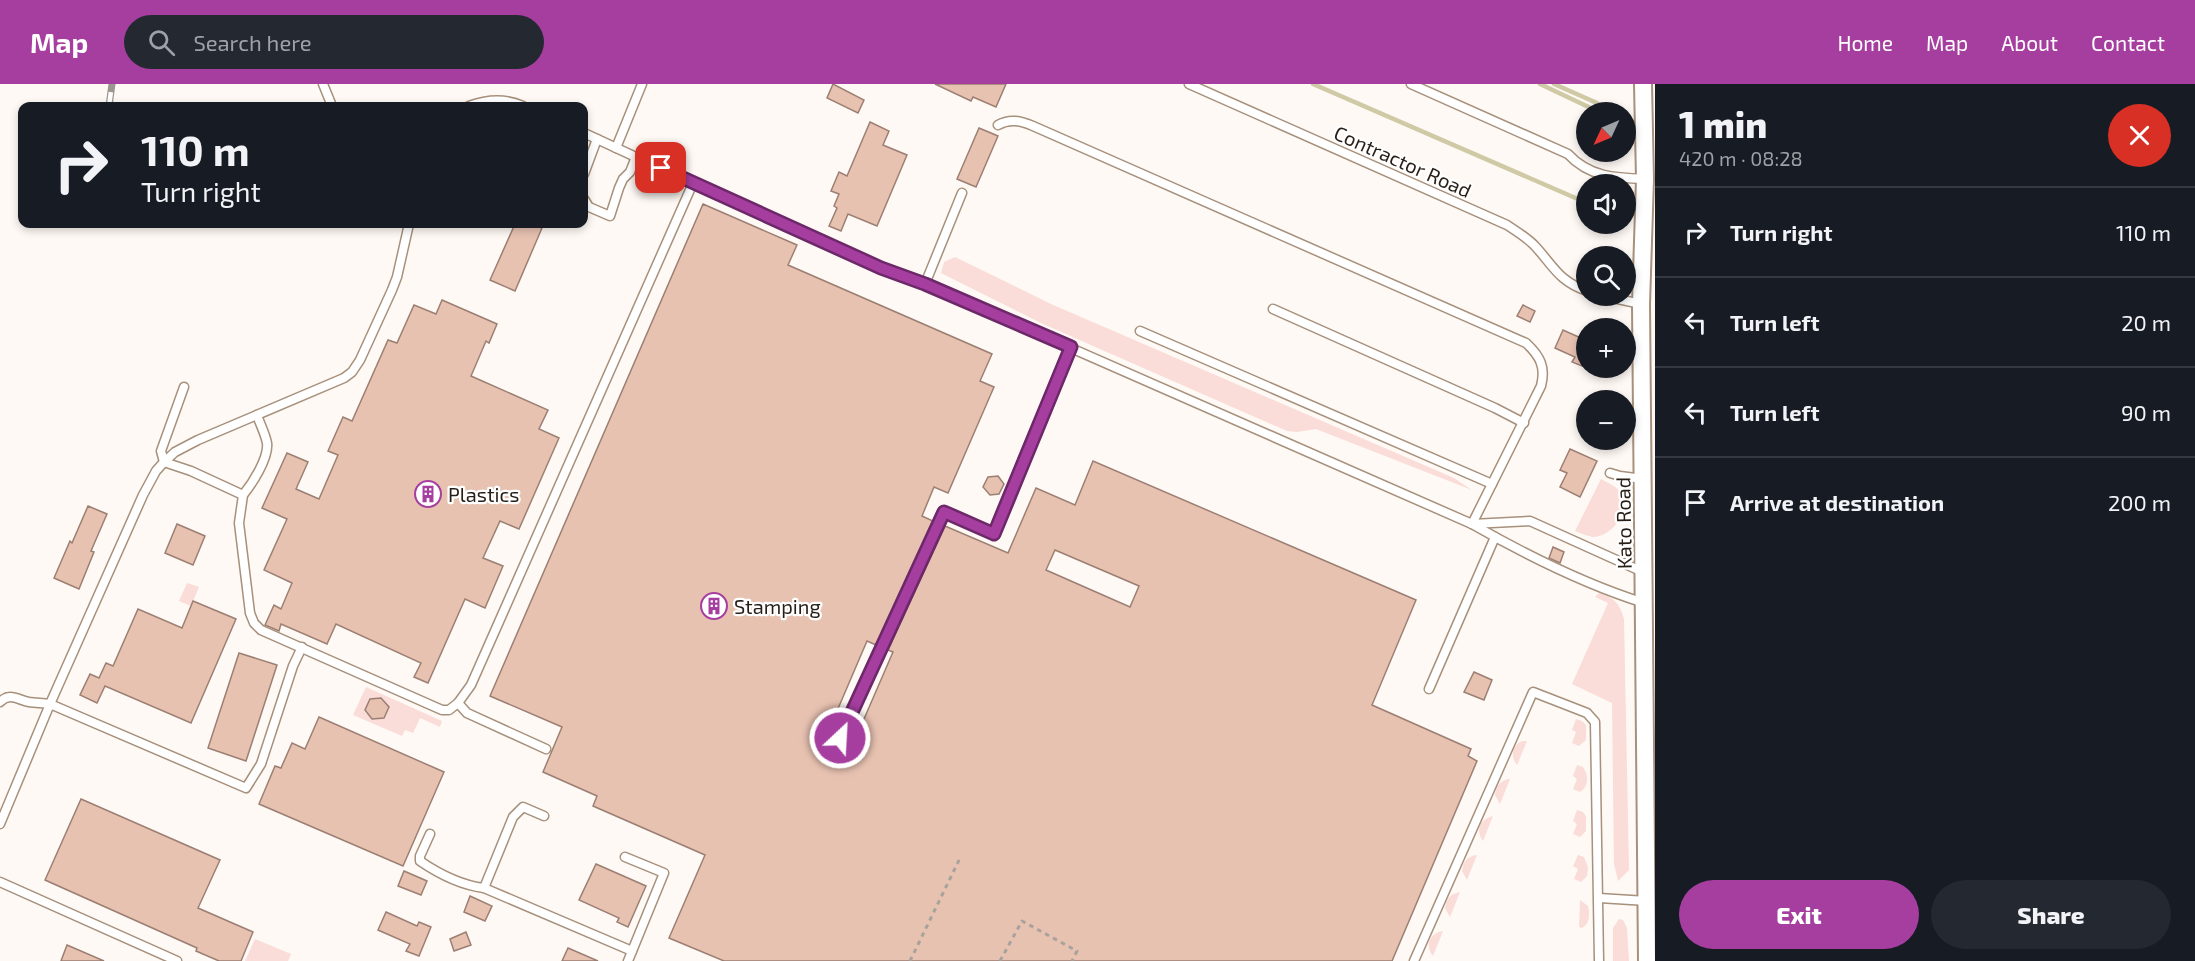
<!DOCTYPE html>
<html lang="en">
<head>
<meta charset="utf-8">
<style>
	:root { --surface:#171b24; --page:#242831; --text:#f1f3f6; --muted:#9ea1a6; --line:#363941; --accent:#a63ea0 }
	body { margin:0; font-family:"Exo 2",sans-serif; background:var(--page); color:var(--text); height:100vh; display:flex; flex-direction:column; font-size:22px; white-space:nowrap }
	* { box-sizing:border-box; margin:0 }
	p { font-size:20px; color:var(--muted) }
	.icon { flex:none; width:33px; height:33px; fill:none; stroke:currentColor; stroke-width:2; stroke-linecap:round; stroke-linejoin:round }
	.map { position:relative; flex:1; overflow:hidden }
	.panel { display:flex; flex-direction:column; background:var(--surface); width:540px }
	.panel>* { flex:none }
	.top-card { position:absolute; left:18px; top:18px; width:570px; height:126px; border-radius:12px; box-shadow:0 3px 9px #0003; background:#171b24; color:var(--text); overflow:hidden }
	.needle { width:39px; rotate:226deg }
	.fabs { position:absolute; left:1576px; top:18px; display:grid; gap:12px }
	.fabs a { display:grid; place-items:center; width:60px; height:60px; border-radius:50%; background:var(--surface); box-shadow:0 3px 9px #0003; font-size:30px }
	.pin { position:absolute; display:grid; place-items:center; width:51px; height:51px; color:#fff; margin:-26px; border-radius:12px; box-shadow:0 3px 9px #0006 }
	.me { position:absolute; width:66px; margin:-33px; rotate:25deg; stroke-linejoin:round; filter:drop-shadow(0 0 4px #0008) }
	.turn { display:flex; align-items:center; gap:21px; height:126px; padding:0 24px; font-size:27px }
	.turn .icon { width:78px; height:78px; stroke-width:2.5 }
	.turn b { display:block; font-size:42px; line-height:51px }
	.round { display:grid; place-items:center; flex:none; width:63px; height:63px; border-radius:32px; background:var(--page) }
	.headline { display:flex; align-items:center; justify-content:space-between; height:102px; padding:0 24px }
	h1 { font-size:36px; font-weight:800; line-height:45px }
	.cta { display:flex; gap:12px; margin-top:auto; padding:12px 24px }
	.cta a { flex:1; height:69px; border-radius:36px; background:var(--accent); color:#fff; font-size:24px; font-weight:800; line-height:69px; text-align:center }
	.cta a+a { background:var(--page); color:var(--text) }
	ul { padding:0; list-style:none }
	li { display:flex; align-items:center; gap:18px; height:90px; padding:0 24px; border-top:2px solid var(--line) }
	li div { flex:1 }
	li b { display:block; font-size:22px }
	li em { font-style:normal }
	header { display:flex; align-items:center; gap:36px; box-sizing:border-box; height:84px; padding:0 30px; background:var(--accent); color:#fff }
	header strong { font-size:28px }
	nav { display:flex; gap:33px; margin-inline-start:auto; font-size:21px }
	.search { width:420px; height:54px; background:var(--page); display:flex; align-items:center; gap:15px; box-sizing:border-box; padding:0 21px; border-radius:33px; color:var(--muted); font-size:22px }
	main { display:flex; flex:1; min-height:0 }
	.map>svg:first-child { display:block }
	.green { fill:#fadcd8 }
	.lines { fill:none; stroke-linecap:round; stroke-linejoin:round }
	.stream { stroke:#cfcaa5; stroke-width:4.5 }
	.building { fill:#e8c2b1; stroke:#9c7f73; stroke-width:1.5; fill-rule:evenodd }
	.lane-casing { stroke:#a7907c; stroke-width:11 }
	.street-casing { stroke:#a7907c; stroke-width:20 }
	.path { stroke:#a9a29c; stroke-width:3; stroke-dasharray:4.5 4.5; stroke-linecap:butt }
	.lane { stroke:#fff; stroke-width:8 }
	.street { stroke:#fff; stroke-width:16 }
	.rail-casing { stroke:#9d9690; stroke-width:7 }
	.rail { stroke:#fff; stroke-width:4.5; stroke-dasharray:14; stroke-linecap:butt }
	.route-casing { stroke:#6c2868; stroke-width:15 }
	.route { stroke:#a63ea0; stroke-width:10 }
	.labels { text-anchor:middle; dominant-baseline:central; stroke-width:4.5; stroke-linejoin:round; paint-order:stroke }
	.street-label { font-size:20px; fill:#271e16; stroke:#fff }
	.poi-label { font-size:20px; fill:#271e16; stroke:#fff; text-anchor:start }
</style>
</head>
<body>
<header>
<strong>Map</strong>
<div class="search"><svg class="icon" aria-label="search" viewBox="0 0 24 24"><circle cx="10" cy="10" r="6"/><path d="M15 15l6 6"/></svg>Search here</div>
<nav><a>Home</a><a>Map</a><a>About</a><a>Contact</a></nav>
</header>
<main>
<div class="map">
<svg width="1655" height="877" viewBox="0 0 1655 877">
	<rect width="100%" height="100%" fill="#fef9f4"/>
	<g class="green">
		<polygon points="955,173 1051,220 1454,394 1472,406 1316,345 1297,348 1287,347 1043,240 941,189 944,178"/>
		<path d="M1601,395C1608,399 1616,402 1620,408C1633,425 1612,453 1593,453C1587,452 1581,449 1575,447Z"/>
		<polygon points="187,499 199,503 191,522 179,517"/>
		<path d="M1599,509C1614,513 1620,520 1624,535L1629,786L1618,797L1614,780L1612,619L1572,600L1608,519L1595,513Z"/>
		<polygon points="366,603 442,637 440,643 420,634 413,649 405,646 402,652 353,631"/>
		<polygon points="1576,635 1582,637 1586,641 1586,656 1579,662 1572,659 1576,648 1572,646"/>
		<path d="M1522,657H1527L1517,681C1510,672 1512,662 1522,657Z"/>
		<path d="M1577,681L1583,683C1589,691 1589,703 1580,708L1573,705L1577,695L1573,692Z"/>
		<path d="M1510,695L1500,720L1495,711C1496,702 1500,696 1510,695Z"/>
		<polygon points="1577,726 1583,728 1586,732 1586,747 1580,753 1573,750 1577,740 1573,737"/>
		<path d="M1493,732L1483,757C1475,746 1480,735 1493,732Z"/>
		<path d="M1477,771L1467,796L1462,787C1463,778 1467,772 1477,771Z"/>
		<polygon points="1578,771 1584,773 1588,783 1587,792 1581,798 1574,795 1578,785 1573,782"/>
		<path d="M1460,808L1450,833L1445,824C1446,815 1450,810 1460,808Z"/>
		<path d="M1580,816L1588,822C1590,831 1590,839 1582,844L1579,843Z"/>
		<polygon points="1619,835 1623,836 1627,844 1629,877 1613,877 1613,844"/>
		<path d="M1443,847L1433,872C1424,861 1430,849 1443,847Z"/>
		<polygon points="255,855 291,870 288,877 245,877"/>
	</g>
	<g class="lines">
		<g class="stream">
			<polyline points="1313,0 1587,119"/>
			<polyline points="1540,0 1597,27"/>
			<polyline points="1554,0 1597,19"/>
		</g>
	</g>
	<g class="building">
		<polygon points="833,0 864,16 858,29 827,14"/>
		<polygon points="935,0 1006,0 996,23 973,13 971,17"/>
		<polygon points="870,38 889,47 883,61 907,71 877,142 848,130 841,147 829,142 837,124 834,122 839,110 831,107 839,88 847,92"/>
		<polygon points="979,44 998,52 976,103 957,95"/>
		<path d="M703,120L797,161L788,181L992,270L980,297L994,303L948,409L934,403L922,432L933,437L876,561L867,557L825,655L851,665L893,568L888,566L945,442L1008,469L1036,404L1075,421L1093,377L1416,516L1372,621L1471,665L1468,672L1477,677L1392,877H724L669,854L705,771L593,722L597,712L543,688L562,643L490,612ZM1055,466L1139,502L1130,523L1046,486Z"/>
		<polygon points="515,140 532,140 542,144 515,207 490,196"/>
		<polygon points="442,216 497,240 489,259 486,257 471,292 548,326 539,345 559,354 519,445 500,437 483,474 503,482 485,524 465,515 428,599 414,593 421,579 336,540 327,560 281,540 279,547 265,541 274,521 281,525 292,499 264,486 287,435 262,424 287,369 308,378 296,405 319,415 338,371 328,367 343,333 352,337 388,256 397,259 414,221 436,230"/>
		<polygon points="1523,221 1535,227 1530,238 1517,232"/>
		<polygon points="1587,245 1587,284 1572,278 1575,273 1555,264 1563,246 1583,255"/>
		<polygon points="1570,365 1597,377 1580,413 1560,403 1567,389 1560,386"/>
		<polygon points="998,392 1004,400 999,410 990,411 983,403 988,393"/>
		<polygon points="88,422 107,430 91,467 94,468 79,505 54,494 70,457 72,459"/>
		<polygon points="177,440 205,452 193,481 165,469"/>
		<polygon points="1553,463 1564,468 1560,479 1549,474"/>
		<polygon points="193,517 236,535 191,639 105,602 97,619 80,611 90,590 99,594 106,579 113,582 138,525 182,544"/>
		<polygon points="239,569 277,581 246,677 208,664"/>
		<polygon points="1474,588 1492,596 1484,616 1464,608"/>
		<polygon points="381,614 389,623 384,634 372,635 365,626 370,615"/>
		<polygon points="319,633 444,688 403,782 259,720 275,682 281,684 292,659 305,665"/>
		<polygon points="81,715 220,776 198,824 253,848 241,877 219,877 196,867 197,864 45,796"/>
		<polygon points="596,780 646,802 628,843 617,838 619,834 579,816"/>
		<polygon points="404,787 427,797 421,811 398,802"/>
		<polygon points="470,812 492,822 485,837 464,828"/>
		<polygon points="386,828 417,842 419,838 431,843 419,872 406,867 410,860 378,846"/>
		<polygon points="466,848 471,861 454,867 450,855"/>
		<polygon points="67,861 104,877 61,877"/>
		<polygon points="568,864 598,877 562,877"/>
	</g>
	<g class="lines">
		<defs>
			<g id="lane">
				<polyline points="323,0 332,22"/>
				<path d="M1189,0L1507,141C1516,147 1526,153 1534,161C1553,181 1558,197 1587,207"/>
				<path d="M1411,0L1568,70C1589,93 1615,94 1645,95"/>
				<path d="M469,22C488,15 505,14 523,22"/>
				<path d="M998,41C1010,34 1021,37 1033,42L1526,259C1540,272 1546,283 1541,302L1472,440"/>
				<path d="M584,49L789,144L899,192L925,200L1472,440C1526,471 1584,500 1644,519"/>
				<polyline points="616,64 642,0"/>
				<polyline points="584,90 597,55"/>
				<polyline points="584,115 589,123 610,132 619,104 623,95 630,88 636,73"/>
				<polyline points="409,140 397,193 392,206 360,276 352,288 344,294 198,356 175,368 164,378 191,387 243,411 239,439 250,529 254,539 261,546 442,626 449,626 458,619 467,629 546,665"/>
				<polyline points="925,200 962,109"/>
				<polyline points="1604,212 1641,220"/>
				<polyline points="1273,225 1495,324 1524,339"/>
				<polyline points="1140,247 1492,400"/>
				<polyline points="1610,389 1620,392 1643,395"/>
				<path d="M243,411C252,400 269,374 267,359C265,349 260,340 257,331"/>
				<polyline points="1472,440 1530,437 1643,488"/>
				<polyline points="1429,605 1495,453"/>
				<path d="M0,618C10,608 18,616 29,618C36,619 43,619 50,620L246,704L261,680L293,582L302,563"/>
				<polyline points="458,619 471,601 693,99"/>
				<polyline points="840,655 944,428 994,450 1071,263"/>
				<polyline points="0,740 50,620 143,411 156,387 164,378 161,367 184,303"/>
				<path d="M430,750L420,772V777C439,790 460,801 484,804L632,867"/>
				<polyline points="625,773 664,789 628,877"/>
				<polyline points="0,798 177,877"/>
				<polyline points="484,804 513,733 523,723 544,732"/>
				<polyline points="1599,814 1647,817"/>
				<polyline points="1414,877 1533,608 1587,629 1595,638 1599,877"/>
			</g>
			<polyline id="street" points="1643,0 1645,95 1641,220 1647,877"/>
		</defs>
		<use href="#lane" class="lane-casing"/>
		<use href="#street" class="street-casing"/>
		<g class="path">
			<polyline points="910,877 961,772"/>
			<polyline points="1000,877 1022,837 1077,867 1072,877"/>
		</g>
		<use href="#lane" class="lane"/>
		<use href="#street" class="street"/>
		<defs>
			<polyline id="rail" points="109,22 112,0"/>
		</defs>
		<use href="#rail" class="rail-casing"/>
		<use href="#rail" class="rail"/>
	</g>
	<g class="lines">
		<defs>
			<polyline id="route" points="661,84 881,184 925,200 1071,263 994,450 944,428 840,654"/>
		</defs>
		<use href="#route" class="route-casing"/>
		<use href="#route" class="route"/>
	</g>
	<defs>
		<symbol id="building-ring" viewBox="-11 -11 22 22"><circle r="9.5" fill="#fff" stroke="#a63ea0" stroke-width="1.5"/><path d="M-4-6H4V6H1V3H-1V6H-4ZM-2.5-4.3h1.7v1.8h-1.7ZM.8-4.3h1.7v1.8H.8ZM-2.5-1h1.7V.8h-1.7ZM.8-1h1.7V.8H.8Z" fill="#a63ea0"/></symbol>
	</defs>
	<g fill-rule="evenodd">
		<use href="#building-ring" x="413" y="395" width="30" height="30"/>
		<use href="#building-ring" x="699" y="507" width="30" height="30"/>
	</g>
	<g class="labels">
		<g class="street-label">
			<text transform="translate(1403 77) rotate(24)">Contractor Road</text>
			<text transform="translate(1623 439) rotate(-91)">Kato Road</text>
		</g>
		<g class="poi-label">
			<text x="448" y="410">Plastics</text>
			<text x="734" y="522">Stamping</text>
		</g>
	</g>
</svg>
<div class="fabs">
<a><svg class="needle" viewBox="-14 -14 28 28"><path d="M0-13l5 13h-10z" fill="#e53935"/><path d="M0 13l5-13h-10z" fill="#9ea1a6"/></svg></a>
<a><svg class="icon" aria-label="sound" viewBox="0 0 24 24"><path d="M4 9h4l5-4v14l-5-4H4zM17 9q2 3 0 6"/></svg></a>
<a><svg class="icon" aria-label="search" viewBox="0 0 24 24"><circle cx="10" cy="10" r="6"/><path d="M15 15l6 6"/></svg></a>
<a>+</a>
<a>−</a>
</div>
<div class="pin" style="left:661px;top:84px;background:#d93025"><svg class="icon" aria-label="arrive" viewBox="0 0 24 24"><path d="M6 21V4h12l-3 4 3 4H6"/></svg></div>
<svg class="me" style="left:840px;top:654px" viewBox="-20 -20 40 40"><circle r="17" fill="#a63ea0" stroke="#fff" stroke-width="3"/><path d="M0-11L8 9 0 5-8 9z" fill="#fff"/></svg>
<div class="top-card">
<div class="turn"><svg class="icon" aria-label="right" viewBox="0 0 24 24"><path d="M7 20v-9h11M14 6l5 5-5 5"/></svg><div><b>110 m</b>Turn right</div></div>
</div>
</div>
<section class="panel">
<div class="headline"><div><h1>1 min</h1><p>420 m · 08:28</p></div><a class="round" style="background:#d93025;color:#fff"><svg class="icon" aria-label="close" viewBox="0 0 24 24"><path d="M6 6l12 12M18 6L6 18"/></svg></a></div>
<ul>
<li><svg class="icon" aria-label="right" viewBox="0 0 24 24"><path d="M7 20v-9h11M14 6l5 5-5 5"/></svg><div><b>Turn right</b></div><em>110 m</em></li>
<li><svg class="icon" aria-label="left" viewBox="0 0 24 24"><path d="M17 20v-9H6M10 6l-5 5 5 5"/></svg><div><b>Turn left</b></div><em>20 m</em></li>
<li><svg class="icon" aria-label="left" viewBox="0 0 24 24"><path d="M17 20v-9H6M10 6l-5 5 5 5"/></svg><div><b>Turn left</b></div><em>90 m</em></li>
<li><svg class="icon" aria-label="arrive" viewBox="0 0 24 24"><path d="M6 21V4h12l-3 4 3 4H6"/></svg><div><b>Arrive at destination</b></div><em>200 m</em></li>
</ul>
<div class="cta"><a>Exit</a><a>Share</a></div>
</section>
</main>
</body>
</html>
